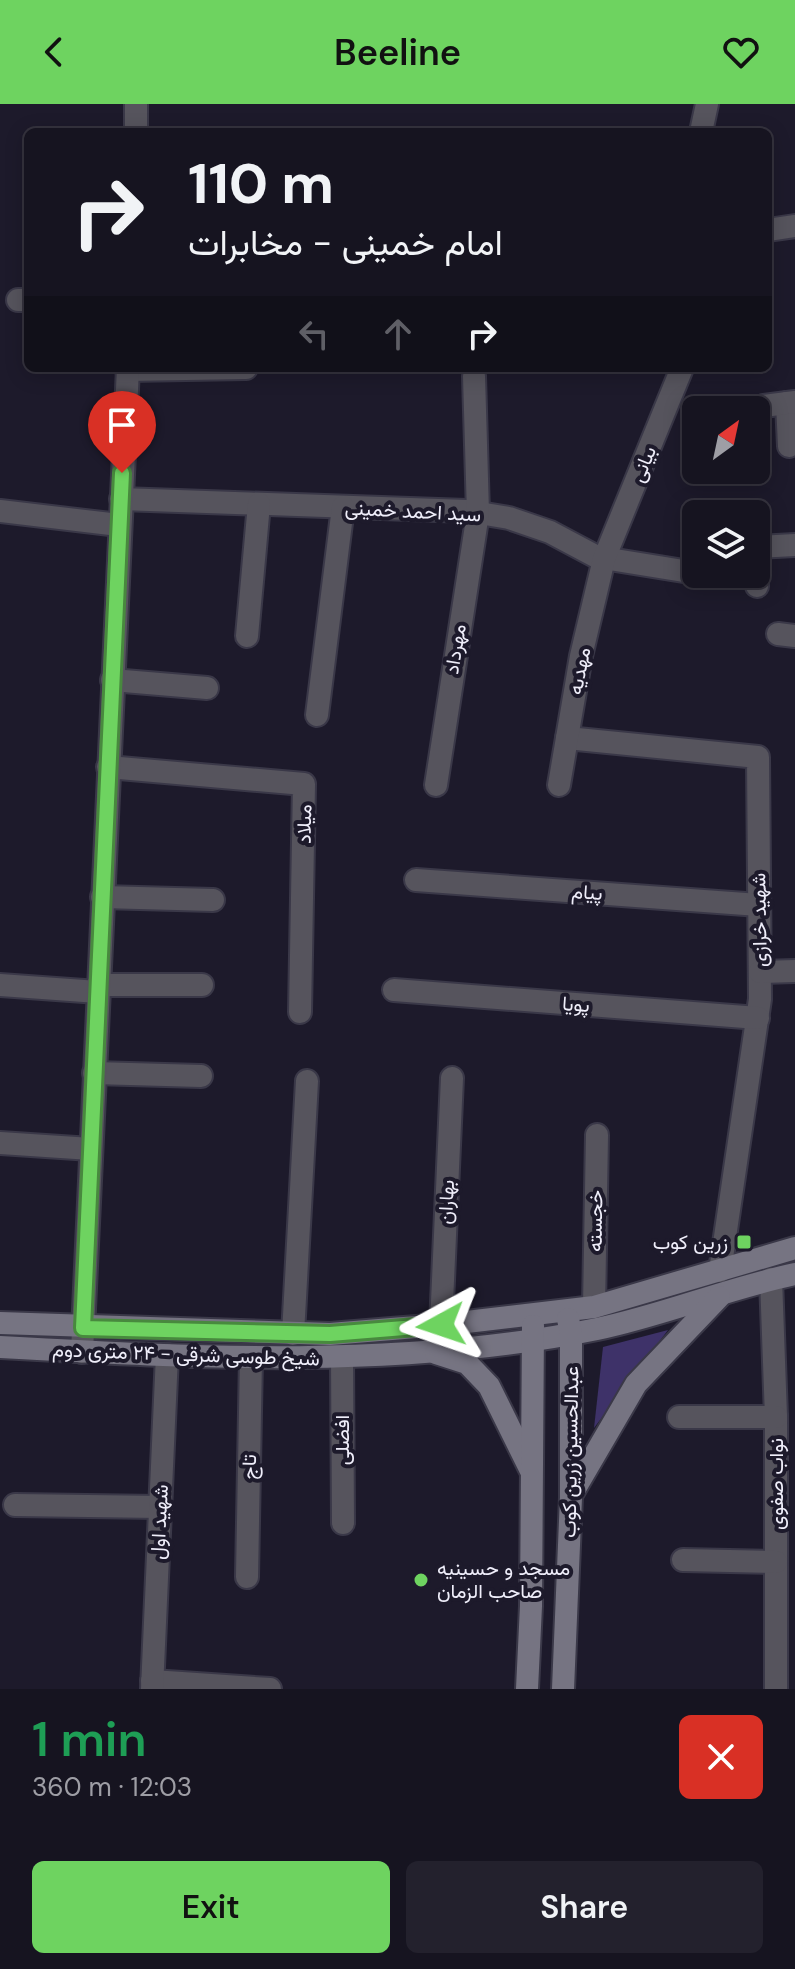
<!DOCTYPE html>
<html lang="en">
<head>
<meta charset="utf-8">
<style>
	:root { --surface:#161420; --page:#23212d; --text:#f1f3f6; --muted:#9e9ea5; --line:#35333e; --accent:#6ed360 }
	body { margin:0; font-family:"DM Sans",Vazirmatn,sans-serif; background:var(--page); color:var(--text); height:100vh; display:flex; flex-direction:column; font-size:30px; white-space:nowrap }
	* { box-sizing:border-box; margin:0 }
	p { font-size:26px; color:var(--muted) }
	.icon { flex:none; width:44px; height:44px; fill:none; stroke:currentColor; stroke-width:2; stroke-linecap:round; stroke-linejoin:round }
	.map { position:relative; height:1585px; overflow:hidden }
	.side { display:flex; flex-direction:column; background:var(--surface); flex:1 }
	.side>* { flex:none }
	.banner { position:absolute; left:24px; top:24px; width:748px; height:244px; border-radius:12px; box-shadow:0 4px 20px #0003,0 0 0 2px var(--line); background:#161420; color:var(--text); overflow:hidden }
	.needle { width:52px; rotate:33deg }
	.fabs { position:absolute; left:682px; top:292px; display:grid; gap:16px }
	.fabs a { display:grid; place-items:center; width:88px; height:88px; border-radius:12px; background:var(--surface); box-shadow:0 4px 20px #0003,0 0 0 2px var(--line); font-size:40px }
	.pin { position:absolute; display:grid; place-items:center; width:68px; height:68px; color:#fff; margin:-82px -34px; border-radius:50% 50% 50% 0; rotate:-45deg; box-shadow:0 0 8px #0007 }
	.pin .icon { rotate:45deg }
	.me { position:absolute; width:88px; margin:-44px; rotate:265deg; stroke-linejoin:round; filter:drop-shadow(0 0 6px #0008) }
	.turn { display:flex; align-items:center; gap:28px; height:168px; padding:0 32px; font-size:36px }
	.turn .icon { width:104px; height:104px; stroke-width:2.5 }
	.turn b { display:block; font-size:56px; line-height:68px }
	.lanes { display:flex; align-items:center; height:76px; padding:0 32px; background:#0003; justify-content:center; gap:40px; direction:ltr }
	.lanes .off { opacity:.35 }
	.round { display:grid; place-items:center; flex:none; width:84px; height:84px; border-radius:12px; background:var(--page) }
	.summary { display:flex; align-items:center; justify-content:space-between; height:136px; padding:0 32px }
	h1 { font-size:48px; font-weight:600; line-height:60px; color:#1e9e55 }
	.action { display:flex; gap:16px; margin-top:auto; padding:16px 32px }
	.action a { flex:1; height:92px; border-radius:12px; background:var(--accent); color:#111; font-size:32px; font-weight:600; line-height:92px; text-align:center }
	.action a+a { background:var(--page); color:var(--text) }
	header { display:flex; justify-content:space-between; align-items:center; height:104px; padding:0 32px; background:var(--accent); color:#111; font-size:36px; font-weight:600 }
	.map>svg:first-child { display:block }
	.green { fill:#3e3269 }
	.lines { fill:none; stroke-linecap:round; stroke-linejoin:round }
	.minor-casing { stroke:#3a3848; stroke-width:26 }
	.secondary-casing { stroke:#3a3848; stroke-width:26 }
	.minor { stroke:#56545d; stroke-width:22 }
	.secondary { stroke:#767482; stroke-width:22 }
	.route-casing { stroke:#48893e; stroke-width:20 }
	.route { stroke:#6ed360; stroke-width:14 }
	.poi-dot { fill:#6ed360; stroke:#1d1a2b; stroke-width:3 }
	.labels { text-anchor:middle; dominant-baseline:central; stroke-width:8; stroke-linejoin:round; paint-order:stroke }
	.street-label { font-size:20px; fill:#efeefa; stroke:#1d1a2b }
	.poi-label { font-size:20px; fill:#efeefa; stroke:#1d1a2b; text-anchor:end }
</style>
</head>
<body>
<header><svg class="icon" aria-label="back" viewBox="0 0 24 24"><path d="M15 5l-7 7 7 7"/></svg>Beeline<svg class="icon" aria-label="heart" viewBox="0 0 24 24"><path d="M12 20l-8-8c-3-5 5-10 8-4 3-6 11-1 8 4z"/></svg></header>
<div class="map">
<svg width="795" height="1585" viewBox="0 0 795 1585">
	<rect width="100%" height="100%" fill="#1d1a2b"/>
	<polygon class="green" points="668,1226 594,1324 603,1243"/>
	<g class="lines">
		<defs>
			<g id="minor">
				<polyline points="136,28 136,0"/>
				<polyline points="701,28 707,0"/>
				<polyline points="768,126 795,122"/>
				<polyline points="18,196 28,196"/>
				<polyline points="127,266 246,264"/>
				<polyline points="787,299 789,342"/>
				<polyline points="764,302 795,298"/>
				<polyline points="121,395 467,407 509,414 550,428 597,453 696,469"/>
				<polyline points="0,407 119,421"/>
				<polyline points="756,443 795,441"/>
				<polyline points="755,470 757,482"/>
				<polyline points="778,530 795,532"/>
				<polyline points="247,532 259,400"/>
				<polyline points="112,576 207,584"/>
				<polyline points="317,611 343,403"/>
				<polyline points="567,634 758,653 760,895 720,1167"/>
				<polyline points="108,663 304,680 300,908"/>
				<polyline points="436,681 478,409 474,272"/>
				<polyline points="559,681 581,552 604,455 682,264"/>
				<polyline points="416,776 759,801"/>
				<polyline points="102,793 213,796"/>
				<polyline points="760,868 795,867"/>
				<polyline points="0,881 98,888"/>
				<polyline points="98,881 202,881"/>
				<polyline points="394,886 758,914"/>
				<polyline points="94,969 201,972"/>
				<polyline points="0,1039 91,1045"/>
				<polyline points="771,1175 776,1313 776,1585"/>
				<polyline points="594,1203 597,1031"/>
				<polyline points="441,1221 452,974"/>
				<polyline points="293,1230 307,977"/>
				<polyline points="82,1248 128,264"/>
				<polyline points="342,1253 343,1419"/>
				<polyline points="679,1313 776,1313"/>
				<polyline points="15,1401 160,1403"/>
				<polyline points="683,1456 776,1458"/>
				<polyline points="247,1473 251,1253"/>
				<polyline points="152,1577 270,1585"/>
				<polyline points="152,1585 167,1251"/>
			</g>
			<g id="secondary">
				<polyline points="0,1219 330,1230 441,1221 594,1203 795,1144"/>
				<path d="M0,1243C198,1254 401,1265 597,1225C664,1211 728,1184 795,1170"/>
				<polyline points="436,1249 467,1259 489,1282 530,1365"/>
				<polyline points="573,1388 636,1280 719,1193"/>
				<polyline points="527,1585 531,1502 533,1222"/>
				<polyline points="563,1585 571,1393 571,1229 568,1215"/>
			</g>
		</defs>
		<use href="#minor" class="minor-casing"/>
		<use href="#secondary" class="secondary-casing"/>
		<use href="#minor" class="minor"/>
		<use href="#secondary" class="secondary"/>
	</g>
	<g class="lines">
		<defs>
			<polyline id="route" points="122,369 83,1224 330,1230 441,1221"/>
		</defs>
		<use href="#route" class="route-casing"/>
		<use href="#route" class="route"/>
	</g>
	<g class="poi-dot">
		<rect x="736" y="1130" width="16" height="16" rx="4"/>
		<circle cx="421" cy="1476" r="8"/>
	</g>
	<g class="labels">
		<g class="street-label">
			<text transform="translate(643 360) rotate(-68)">بیانی</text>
			<text transform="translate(413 407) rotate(3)">سید احمد خمینی</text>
			<text transform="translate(455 545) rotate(-81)">مهرداد</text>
			<text transform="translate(579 567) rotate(-79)">مهدیه</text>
			<text transform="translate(304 720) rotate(-89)">میلاد</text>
			<text transform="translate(587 788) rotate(4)">پیام</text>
			<text transform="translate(759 816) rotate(-91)">شهید خرازی</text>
			<text transform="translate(576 900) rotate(4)">پویا</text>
			<text transform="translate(446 1098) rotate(-87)">بهاران</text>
			<text transform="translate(595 1117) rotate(-89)">خجسته</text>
			<text transform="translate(186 1250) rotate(2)">شیخ طوسی شرقی - ۲۴ متری دوم</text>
			<text transform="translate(342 1336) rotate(-90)">افضلی</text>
			<text transform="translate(570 1348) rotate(-89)">عبدالحسین زرین کوب</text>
			<text transform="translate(249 1363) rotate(-89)">تاج</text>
			<text transform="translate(776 1380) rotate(-90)">نواب صفوی</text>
			<text transform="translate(159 1418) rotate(-87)">شهید اول</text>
		</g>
		<g class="poi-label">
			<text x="728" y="1138">زرین کوب</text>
			<text x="437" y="1464" text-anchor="start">مسجد و حسینیه<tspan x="437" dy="23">صاحب الزمان</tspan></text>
		</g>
	</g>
</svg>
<div class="fabs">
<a><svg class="needle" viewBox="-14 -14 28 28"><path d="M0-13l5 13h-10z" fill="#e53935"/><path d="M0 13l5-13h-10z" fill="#9e9ea5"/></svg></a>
<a><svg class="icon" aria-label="layers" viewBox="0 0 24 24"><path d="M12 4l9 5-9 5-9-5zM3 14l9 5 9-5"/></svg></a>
</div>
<div class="pin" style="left:122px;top:369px;background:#d93025"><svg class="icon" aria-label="arrive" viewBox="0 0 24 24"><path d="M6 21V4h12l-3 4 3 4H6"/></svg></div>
<svg class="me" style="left:441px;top:1221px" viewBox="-20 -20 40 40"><path d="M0-17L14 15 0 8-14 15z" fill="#6ed360" stroke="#fff" stroke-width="4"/></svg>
<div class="banner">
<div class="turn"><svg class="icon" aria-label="right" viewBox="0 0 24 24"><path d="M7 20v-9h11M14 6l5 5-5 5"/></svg><div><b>110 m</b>امام خمینی - مخابرات</div></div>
<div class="lanes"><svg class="icon off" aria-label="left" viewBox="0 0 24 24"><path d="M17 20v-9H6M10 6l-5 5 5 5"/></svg><svg class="icon off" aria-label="ahead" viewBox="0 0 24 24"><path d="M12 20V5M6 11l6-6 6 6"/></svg><svg class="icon" aria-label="right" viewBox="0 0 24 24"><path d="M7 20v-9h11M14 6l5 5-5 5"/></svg></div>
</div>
</div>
<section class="side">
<div class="summary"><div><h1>1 min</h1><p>360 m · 12:03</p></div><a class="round" style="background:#d93025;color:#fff"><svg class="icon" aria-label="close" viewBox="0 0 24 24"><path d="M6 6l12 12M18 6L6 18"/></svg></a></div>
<div class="action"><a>Exit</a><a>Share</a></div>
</section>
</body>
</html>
